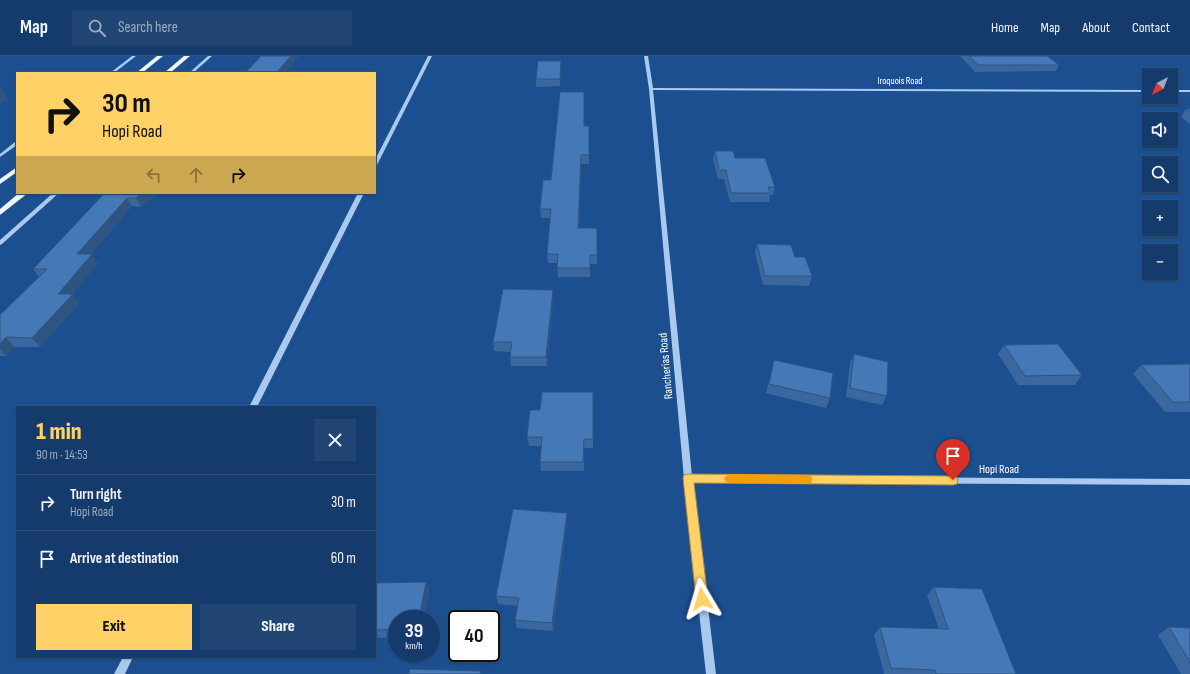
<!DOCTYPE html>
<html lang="en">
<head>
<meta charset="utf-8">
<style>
	:root { --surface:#143b6b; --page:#214673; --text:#f1f3f6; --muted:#9dadc1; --line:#33557e; --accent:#ffd166 }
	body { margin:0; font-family:"Sofia Sans Condensed",sans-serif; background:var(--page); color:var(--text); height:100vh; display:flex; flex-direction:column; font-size:15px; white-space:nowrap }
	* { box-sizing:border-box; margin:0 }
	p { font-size:13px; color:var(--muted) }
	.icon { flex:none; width:22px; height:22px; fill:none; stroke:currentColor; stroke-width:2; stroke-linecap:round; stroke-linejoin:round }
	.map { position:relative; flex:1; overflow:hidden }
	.drawer { position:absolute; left:16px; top:350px; width:360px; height:252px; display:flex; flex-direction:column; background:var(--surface); border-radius:0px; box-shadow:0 1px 3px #0004,0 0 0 1px var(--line) }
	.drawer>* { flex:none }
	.guide { position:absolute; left:16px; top:16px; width:360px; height:122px; border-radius:0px; box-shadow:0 1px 3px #0004,0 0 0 1px var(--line); background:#ffd166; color:#111; overflow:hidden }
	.needle { width:26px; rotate:222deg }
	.controls { position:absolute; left:1142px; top:12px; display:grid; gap:8px }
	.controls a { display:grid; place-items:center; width:36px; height:36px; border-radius:0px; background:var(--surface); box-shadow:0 1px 3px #0004,0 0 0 1px var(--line); font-size:20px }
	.speed { position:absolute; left:388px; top:554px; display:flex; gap:8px; font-size:20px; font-weight:700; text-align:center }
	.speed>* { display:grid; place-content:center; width:52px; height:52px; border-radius:50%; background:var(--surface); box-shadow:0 1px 3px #0004,0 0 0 1px var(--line); line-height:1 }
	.speed small { font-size:10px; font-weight:400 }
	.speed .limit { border:2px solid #111; border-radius:6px; background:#fff; color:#111 }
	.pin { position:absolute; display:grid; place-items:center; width:34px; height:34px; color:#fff; margin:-41px -17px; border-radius:50% 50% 50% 0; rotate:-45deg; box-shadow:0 0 4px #0007 }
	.pin .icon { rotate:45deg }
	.me { position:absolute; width:44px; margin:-22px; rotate:353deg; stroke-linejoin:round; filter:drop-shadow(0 0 3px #0008) }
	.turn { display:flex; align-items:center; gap:14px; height:84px; padding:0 20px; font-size:18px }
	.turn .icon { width:52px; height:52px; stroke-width:2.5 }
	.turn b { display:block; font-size:28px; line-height:34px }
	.lanes { display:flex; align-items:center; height:38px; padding:0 20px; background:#0003; justify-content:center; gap:20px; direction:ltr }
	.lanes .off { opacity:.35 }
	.round { display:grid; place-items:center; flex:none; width:42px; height:42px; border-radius:0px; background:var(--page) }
	.summary { display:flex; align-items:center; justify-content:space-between; height:68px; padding:0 20px }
	h1 { font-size:24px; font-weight:800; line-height:30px; color:var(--accent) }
	.primary-button { display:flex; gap:8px; margin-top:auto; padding:8px 20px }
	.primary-button a { flex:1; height:46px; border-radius:0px; background:var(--accent); color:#111; font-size:16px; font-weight:800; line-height:46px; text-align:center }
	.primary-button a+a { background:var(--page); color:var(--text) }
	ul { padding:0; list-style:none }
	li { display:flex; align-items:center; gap:12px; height:56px; padding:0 20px; border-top:1px solid var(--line) }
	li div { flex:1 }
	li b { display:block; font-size:15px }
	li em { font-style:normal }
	header { display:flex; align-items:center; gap:24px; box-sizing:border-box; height:56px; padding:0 20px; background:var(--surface); border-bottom:1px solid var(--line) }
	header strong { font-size:19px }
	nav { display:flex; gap:22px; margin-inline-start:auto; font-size:14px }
	.search { width:280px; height:36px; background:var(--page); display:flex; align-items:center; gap:10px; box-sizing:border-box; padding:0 14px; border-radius:0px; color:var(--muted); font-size:15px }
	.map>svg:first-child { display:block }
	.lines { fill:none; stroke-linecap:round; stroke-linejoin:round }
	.minor { fill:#a9c9ee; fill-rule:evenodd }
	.major { fill:#f0f6ff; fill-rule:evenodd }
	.wall { fill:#3a679d }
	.shaded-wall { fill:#305480 }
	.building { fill:#4478b7; stroke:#305480 }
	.route { fill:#ffd166; stroke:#a68842 }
	.slow { fill:#f59e0b }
	.labels { text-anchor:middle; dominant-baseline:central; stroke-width:3.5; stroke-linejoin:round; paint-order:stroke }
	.far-street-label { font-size:10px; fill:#fff; stroke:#1b4f8f }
	.street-label { font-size:12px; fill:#fff; stroke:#1b4f8f }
</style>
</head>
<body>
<header>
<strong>Map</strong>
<div class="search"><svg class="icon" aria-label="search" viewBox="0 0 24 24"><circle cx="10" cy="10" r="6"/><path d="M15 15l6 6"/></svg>Search here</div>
<nav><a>Home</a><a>Map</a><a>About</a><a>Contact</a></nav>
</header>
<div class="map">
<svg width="1190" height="618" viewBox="0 0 1190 618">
	<rect width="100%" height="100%" fill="#1b4f8f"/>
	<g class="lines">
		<g class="minor">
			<polygon points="132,0 136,0 114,17 110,17"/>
			<polygon points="208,0 212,0 193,17 189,17"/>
			<polygon points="428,0 432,0 377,109 375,110 375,104"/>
			<polygon points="644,0 648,0 653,32 1149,34 1149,36 653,34 692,420 1190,423 1190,429 693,426 716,618 706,618 684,423 649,33"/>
			<rect x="1171" y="34" width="19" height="2"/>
			<polygon points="15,86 17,86 17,89 0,101 0,98"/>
			<polygon points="53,137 59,137 2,188 0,189 0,184"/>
			<polygon points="358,137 364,137 257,351 249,351"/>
			<polygon points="123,601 133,601 125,618 114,618"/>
		</g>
		<g class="major">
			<polygon points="157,0 163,0 142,17 136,17"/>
			<polygon points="184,0 190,0 170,17 164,17"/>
			<polygon points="17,111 17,116 0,128 0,123"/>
			<polygon points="19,137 28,137 0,159 0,153"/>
		</g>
	</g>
	<g class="wall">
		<polygon points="960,0 1047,0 1059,9 1056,15 975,16"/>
		<polygon points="561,5 560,30 536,31 536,23"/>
		<polygon points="1186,53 1190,53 1190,68 1181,61"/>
		<polygon points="584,70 589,70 589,108 581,108 579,172 597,172 597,208 590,208 590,221 558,221 557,207 548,207 547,198 551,162 541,162 540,153 551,124"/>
		<polygon points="715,95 735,102 775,131 773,139 770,139 769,146 730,146 724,123 718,123 713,103"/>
		<polygon points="103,137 157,137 141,151 132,150 91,198 98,207 72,238 79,247 40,291 14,291 6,300 0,300 0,259 39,221 33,213 101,141 100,139"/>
		<polygon points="757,188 795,201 812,220 809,230 763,229 755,197"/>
		<polygon points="553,234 553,243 547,310 511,310 510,301 511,296 494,295 493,286"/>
		<polygon points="1004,289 1082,319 1075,329 1018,329 998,298"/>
		<polygon points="854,298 887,340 882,349 846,341 850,307"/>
		<polygon points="774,304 830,342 826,352 766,337"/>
		<polygon points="1190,308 1190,356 1165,356 1133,318 1141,309"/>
		<polygon points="593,336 593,392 584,392 584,415 541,415 540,406 541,390 529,390 527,381 540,354"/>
		<polygon points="567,457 567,466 553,575 517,572 515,564 518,550 498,548 496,540"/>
		<polygon points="426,526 429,534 424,563 397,563 397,581 375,582 375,527"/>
		<polygon points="934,531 1016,618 884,618 874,579 880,571 939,573 927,539"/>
		<polygon points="1169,571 1190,572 1190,618 1181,618 1158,579"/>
	</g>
	<g class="shaded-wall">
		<polygon points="291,0 299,0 285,17 276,17"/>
		<polygon points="561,5 561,13 560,30 560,23"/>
		<polygon points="0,32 1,32 8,43 0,48"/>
		<polygon points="581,99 581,108 579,181 578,172"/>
		<polygon points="142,137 157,137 141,151 136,142"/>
		<polygon points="127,142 132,150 83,207 77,198"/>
		<polygon points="92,198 98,207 70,241 73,238 79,247 40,291 32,282 58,238"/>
		<polygon points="553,234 553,243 547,310 546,301"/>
		<polygon points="6,281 14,291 6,300 0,293 0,288"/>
		<polygon points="567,457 567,466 553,575 552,567"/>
		<polygon points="426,526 429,534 424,563 419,563"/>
	</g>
	<g class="building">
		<polygon points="261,0 291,0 276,17 245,17"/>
		<polygon points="969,0 1047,0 1059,9 978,9"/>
		<polygon points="538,5 561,5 560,23 536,23"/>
		<polygon points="560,36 584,36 584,70 589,70 589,99 581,99 578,172 597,172 597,199 590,199 590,212 557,212 558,198 547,198 551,153 540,153 543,124 551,124"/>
		<polygon points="1186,53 1190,53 1190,56"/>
		<polygon points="715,95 733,95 735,102 765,102 775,131 768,131 770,137 731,137 726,114 719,114"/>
		<polygon points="103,137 142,137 136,142 127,142 77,198 92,198 58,238 73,238 32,282 6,281 0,288 0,259 47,213 33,213 102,140 100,139"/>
		<polygon points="757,188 791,189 795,201 805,201 812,220 765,220"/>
		<polygon points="503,233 553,234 546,301 510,301 512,286 493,286"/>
		<polygon points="1058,288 1082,319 1025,320 1004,289"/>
		<polygon points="854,298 888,306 887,340 850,332"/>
		<polygon points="774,304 833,317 830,342 769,328"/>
		<polygon points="1190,308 1190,346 1173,346 1141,309"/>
		<polygon points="542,336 593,336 593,383 584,383 583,406 540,406 542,381 527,381 530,354 540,354"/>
		<polygon points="513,453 567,457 552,567 515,564 519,542 496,540"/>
		<polygon points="426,526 419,563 397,563 397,573 375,574 375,527"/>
		<polygon points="934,531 982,533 1016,618 936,618 935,614 891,612 880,571 948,573"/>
		<polygon points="1169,571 1190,572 1190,606"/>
		<polygon points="410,613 481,615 480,618 409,618"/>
	</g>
	<polygon class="route" points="688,418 953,420 957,421 958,424 957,428 953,429 694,427 708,543 706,547 702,549 698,547 696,543 683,422 684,419"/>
	<polygon class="slow" points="730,418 807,419 811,420 812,423 811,427 807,428 730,427 726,426 724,423 726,420"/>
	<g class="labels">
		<g class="far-street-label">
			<text x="900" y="25">Iroquois Road</text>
		</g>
		<g class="street-label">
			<text transform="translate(666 310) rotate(-95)">Rancherias Road</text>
			<text x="999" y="413">Hopi Road</text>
		</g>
	</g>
</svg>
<div class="controls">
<a><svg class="needle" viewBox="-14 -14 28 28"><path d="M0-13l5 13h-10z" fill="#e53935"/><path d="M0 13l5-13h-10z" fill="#9dadc1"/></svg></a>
<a><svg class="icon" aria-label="sound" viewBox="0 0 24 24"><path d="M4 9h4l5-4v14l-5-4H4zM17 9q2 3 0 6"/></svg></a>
<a><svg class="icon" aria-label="search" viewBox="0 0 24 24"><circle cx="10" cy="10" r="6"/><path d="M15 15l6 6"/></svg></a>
<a>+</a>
<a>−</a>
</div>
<div class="speed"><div>39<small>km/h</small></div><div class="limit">40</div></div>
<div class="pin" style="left:953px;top:424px;background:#d93025"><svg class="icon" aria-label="arrive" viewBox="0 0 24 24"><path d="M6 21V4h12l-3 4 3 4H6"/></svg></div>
<svg class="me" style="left:702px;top:543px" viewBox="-20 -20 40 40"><path d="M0-17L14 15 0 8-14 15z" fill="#ffd166" stroke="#fff" stroke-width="4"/></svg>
<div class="guide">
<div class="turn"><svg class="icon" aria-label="right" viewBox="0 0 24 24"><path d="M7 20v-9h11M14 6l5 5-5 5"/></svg><div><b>30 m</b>Hopi Road</div></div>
<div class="lanes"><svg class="icon off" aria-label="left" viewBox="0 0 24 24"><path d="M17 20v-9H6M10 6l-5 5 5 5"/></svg><svg class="icon off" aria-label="ahead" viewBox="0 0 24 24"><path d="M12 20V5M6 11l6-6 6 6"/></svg><svg class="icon" aria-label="right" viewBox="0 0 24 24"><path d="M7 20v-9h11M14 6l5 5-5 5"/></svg></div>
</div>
<section class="drawer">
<div class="summary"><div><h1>1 min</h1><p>90 m · 14:53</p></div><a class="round"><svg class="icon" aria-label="close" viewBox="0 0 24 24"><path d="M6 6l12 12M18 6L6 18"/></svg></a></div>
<ul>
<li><svg class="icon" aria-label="right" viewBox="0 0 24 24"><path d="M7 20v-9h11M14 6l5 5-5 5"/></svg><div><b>Turn right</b><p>Hopi Road</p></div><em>30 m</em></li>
<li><svg class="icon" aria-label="arrive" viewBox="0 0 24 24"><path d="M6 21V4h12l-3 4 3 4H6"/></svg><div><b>Arrive at destination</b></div><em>60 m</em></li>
</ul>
<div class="primary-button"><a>Exit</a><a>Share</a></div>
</section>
</div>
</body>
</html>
